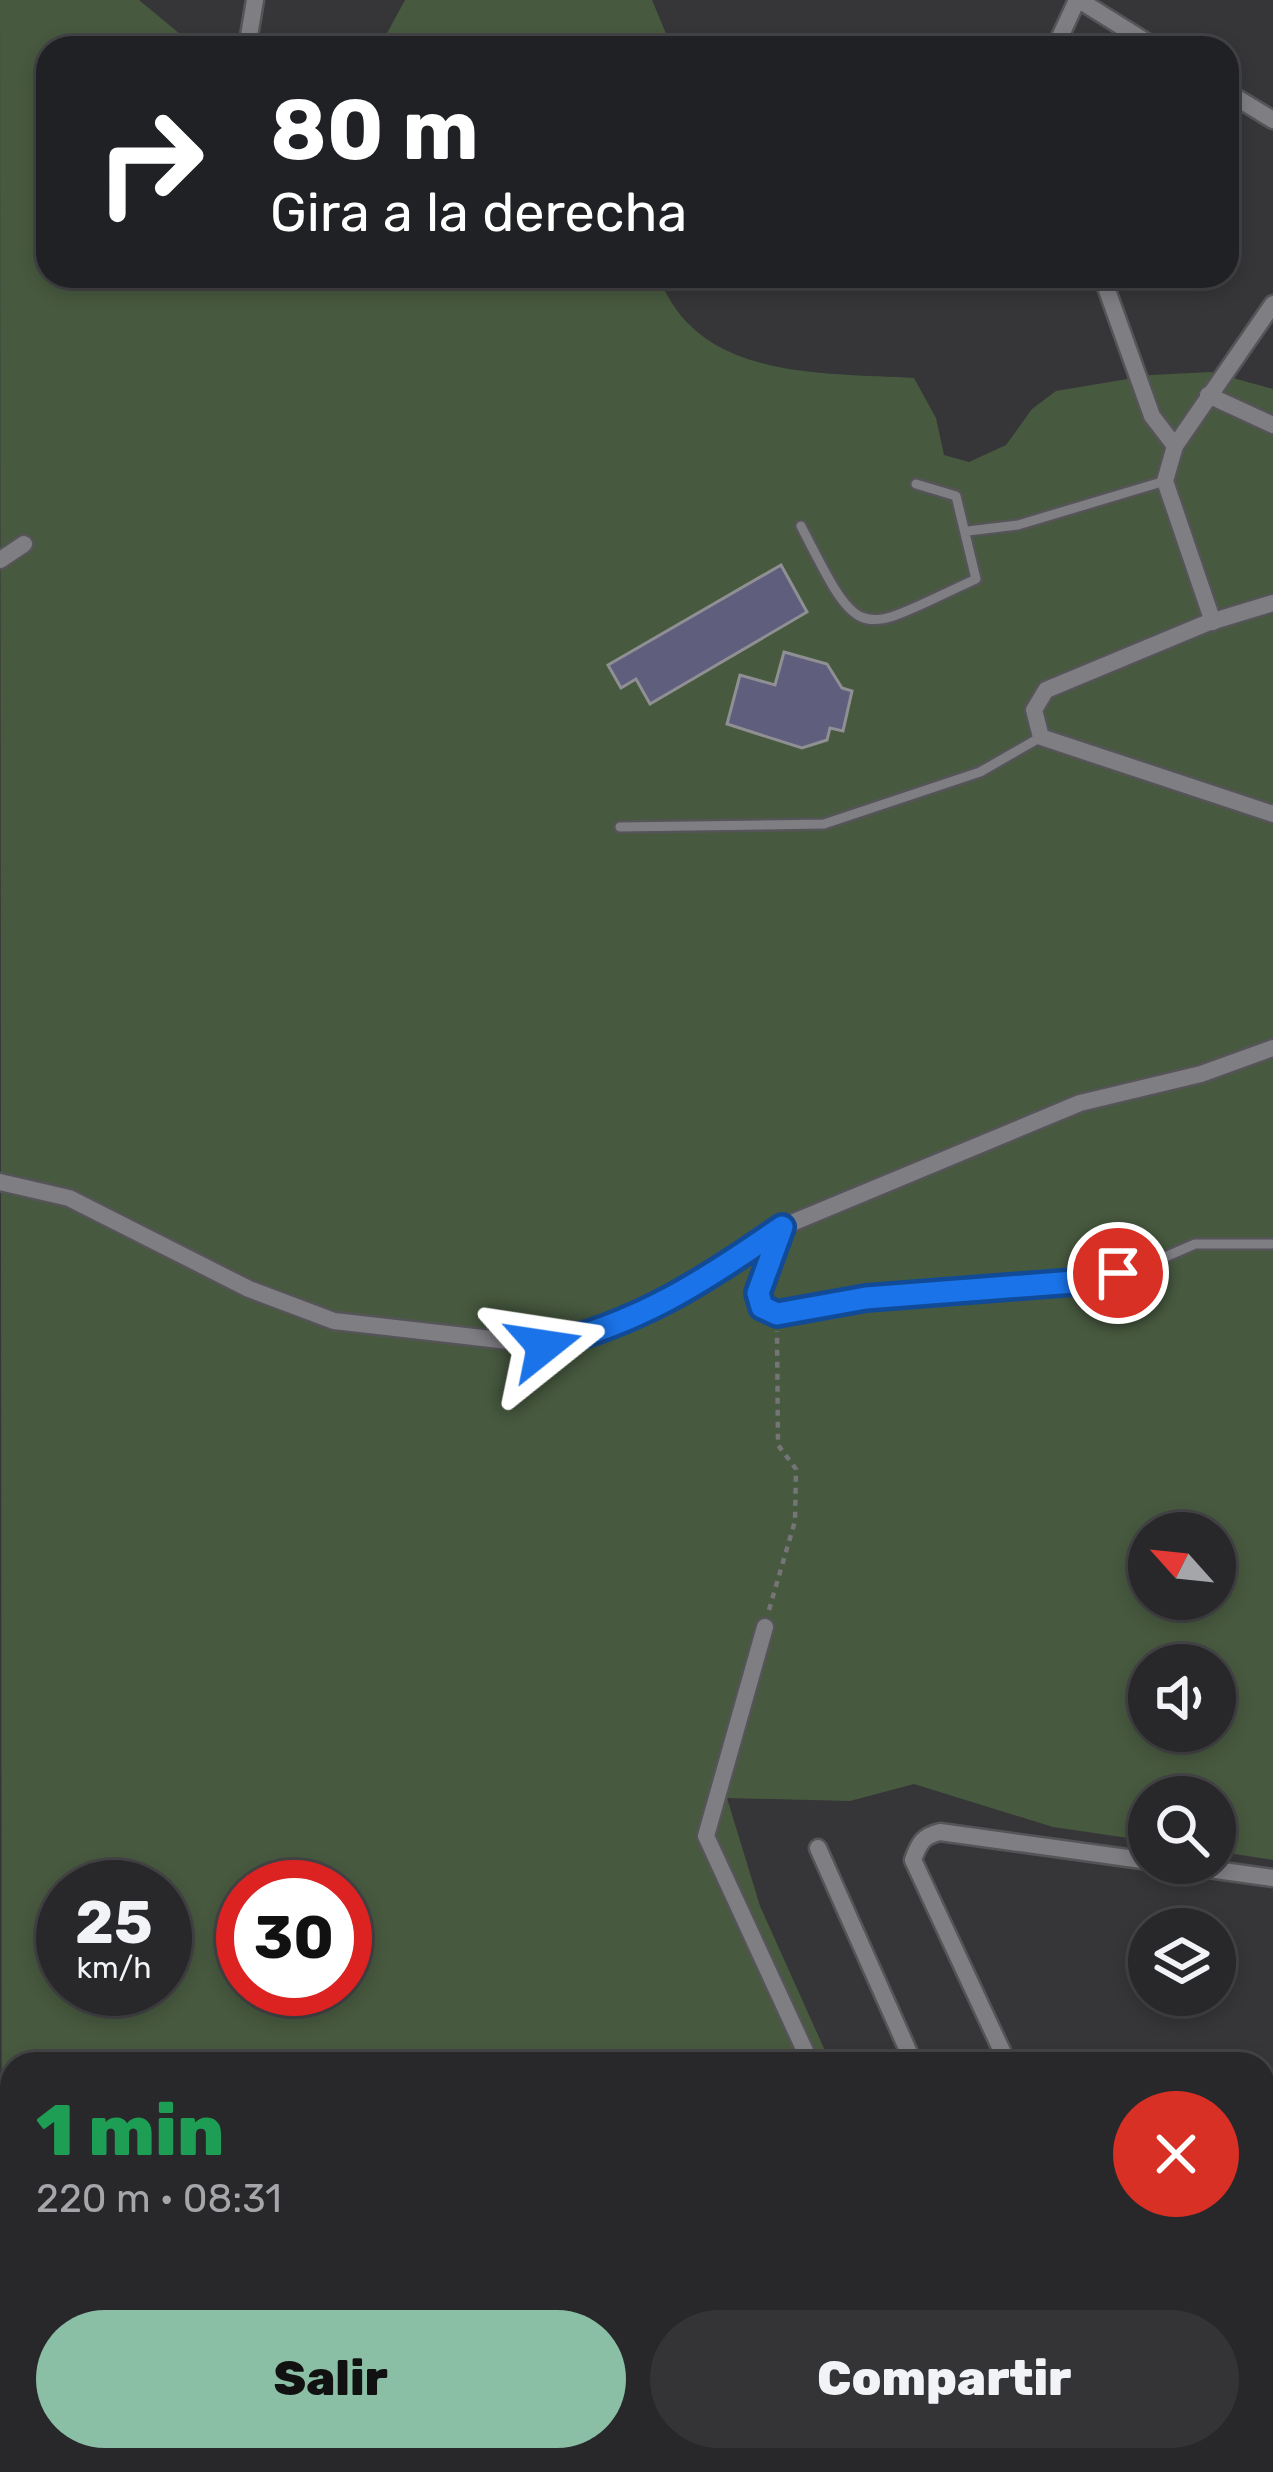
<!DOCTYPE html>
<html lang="es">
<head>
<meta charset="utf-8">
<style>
	:root { --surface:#28282b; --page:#343437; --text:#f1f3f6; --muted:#a5a6a9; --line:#444447; --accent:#8abfa5 }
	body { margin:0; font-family:Rubik,sans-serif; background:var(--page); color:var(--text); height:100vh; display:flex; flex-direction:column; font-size:45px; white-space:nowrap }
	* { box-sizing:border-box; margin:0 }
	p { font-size:39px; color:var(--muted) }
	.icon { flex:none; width:66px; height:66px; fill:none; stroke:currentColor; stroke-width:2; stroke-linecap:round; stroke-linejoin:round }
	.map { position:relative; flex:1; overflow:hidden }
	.sheet { position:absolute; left:0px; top:2052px; width:1275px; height:420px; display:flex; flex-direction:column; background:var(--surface); border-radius:36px 36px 0 0; box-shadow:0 6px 18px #0003,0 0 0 3px var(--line) }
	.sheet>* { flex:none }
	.banner { position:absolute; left:36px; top:36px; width:1203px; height:252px; border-radius:36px; box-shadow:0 6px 18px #0003,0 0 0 3px var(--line); background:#202124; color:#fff; overflow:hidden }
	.needle { width:78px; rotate:297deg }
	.buttons { position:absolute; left:1128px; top:1512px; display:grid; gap:24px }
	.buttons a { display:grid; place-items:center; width:108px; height:108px; border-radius:50%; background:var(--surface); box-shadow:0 6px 18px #0003,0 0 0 3px var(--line); font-size:60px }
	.speed { position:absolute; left:36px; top:1860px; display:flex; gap:24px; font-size:60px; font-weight:700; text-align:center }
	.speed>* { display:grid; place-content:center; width:156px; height:156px; border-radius:50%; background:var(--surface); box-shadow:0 6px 18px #0003,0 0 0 3px var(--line); line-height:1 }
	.speed small { font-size:30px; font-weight:400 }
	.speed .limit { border:18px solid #d22; background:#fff; color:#111 }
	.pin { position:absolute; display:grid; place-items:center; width:102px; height:102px; color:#fff; margin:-51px; border:6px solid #fff; border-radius:50%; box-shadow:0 3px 12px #0007 }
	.me { position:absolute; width:132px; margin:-66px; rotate:75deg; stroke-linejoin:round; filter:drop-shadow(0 0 9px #0008) }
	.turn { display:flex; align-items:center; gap:42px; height:252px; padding:0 36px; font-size:54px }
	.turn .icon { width:156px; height:156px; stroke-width:2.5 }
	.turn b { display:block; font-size:84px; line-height:102px }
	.round { display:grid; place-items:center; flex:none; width:126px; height:126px; border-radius:63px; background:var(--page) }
	.headline { display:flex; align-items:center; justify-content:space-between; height:204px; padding:0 36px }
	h1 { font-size:72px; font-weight:800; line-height:90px; color:#1e9e55 }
	.cta { display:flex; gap:24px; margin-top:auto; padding:24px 36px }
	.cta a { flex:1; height:138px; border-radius:72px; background:var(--accent); color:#111; font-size:48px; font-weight:800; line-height:138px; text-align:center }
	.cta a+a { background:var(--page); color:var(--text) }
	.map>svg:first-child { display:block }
	.green { fill:#47593f; fill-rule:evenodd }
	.building { fill:#5f5f7d; stroke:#8f8f94; stroke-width:3 }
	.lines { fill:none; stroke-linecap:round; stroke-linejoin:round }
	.service-casing { stroke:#555457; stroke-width:14 }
	.minor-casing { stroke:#555457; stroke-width:21 }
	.path { stroke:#757477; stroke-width:4.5; stroke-dasharray:6 6; stroke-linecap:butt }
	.service { stroke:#7f7e83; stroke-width:9 }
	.minor { stroke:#7f7e83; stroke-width:16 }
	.route-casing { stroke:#114b97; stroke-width:30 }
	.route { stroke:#1a73e8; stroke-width:21 }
</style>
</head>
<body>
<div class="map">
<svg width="1273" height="2472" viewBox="0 0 1273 2472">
	<rect width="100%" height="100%" fill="#363639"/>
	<g class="green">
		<path d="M0,0H139L197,48H48V276H659C696,382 826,372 914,378L936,418L944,455L969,462L1006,445L1032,409L1056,391L1151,375L1211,372L1273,389V1860L1215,1851V1797H1149V1841L1053,1827L914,1784L850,1801L727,1798L760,1906L831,2064H12L14,2460L2,2472ZM1149,1533H1215V1599H1149ZM1149,1665H1215V1731H1149ZM63,1887H165V1989H63ZM243,1887H345V1989H243Z"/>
		<polygon points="405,0 652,0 672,48 379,48"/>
		<polygon points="143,2460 760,2460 740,2472 165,2472"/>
	</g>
	<g class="building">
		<polygon points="781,565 807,612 650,704 636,679 621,688 608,665"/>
		<polygon points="784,652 827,664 842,688 852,691 843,731 830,728 827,740 802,748 727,724 740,675 775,685"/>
	</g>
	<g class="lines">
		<defs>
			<g id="service">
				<path d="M801,526C863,648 856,634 976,579L956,496L916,484"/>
				<polyline points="968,531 1018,525 1165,481"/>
				<polyline points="620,827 824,824 980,772 1041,737"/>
				<polyline points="780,1232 758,1293 762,1307 777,1314 866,1298 1087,1281 1149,1264 1195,1244 1273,1244"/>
			</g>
			<g id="minor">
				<polyline points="1079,0 1156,48"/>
				<polyline points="247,48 255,0"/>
				<polyline points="1055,48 1077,0"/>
				<polyline points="1227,92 1273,120"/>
				<polyline points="1102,276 1152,416 1175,446"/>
				<polyline points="1208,395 1273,425"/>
				<polyline points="0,560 24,544"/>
				<polyline points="1273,603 1207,623 1046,690 1034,710 1041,737 1273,814"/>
				<polyline points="1213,622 1165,481 1175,446 1273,304"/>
				<polyline points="0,1182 69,1198 249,1289 334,1321 544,1345 590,1335 677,1299 782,1227 1080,1103 1201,1074 1273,1048"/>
				<polyline points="765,1627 706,1836 811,2064"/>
				<polyline points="818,1848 914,2064"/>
				<polyline points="1166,1863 1273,1878"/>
				<path d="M1008,2064L913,1860C919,1843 923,1836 940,1832L1149,1861"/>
				<polyline points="1263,2137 1273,2140"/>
				<polyline points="1263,2349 1273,2352"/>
				<polyline points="764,2472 789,2460"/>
				<polyline points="1160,2472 1164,2460"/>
			</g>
		</defs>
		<use href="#service" class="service-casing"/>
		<use href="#minor" class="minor-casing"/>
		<polyline class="path" points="769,1610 795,1521 796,1469 778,1445 777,1331"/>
		<use href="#service" class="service"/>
		<use href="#minor" class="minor"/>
	</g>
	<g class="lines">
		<defs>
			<path id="route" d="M544,1346C638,1324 703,1282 782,1227L758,1293L762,1307L777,1314L866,1298L1087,1281L1118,1273"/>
		</defs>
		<use href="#route" class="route-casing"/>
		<use href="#route" class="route"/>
	</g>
</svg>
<div class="buttons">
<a><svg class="needle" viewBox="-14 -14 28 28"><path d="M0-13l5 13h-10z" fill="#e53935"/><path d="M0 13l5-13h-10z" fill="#a5a6a9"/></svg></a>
<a><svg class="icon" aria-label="sound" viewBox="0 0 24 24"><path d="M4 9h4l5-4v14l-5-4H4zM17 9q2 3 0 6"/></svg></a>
<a><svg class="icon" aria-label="search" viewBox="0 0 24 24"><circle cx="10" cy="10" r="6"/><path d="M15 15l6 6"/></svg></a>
<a><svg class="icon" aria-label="layers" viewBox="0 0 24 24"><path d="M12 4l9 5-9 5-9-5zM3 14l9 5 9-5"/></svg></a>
</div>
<div class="speed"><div>25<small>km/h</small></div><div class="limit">30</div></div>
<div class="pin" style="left:1118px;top:1273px;background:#d93025"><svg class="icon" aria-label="arrive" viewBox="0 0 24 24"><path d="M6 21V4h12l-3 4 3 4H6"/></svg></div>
<svg class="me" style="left:544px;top:1346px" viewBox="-20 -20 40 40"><path d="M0-17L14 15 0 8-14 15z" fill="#1a73e8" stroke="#fff" stroke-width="4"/></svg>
<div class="banner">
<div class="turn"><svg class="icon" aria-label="right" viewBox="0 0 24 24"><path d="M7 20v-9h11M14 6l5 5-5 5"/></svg><div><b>80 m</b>Gira a la derecha</div></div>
</div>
<section class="sheet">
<div class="headline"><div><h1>1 min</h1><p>220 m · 08:31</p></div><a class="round" style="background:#d93025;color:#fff"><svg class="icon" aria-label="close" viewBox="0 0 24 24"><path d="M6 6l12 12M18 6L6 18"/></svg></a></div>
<div class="cta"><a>Salir</a><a>Compartir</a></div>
</section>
</div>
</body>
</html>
